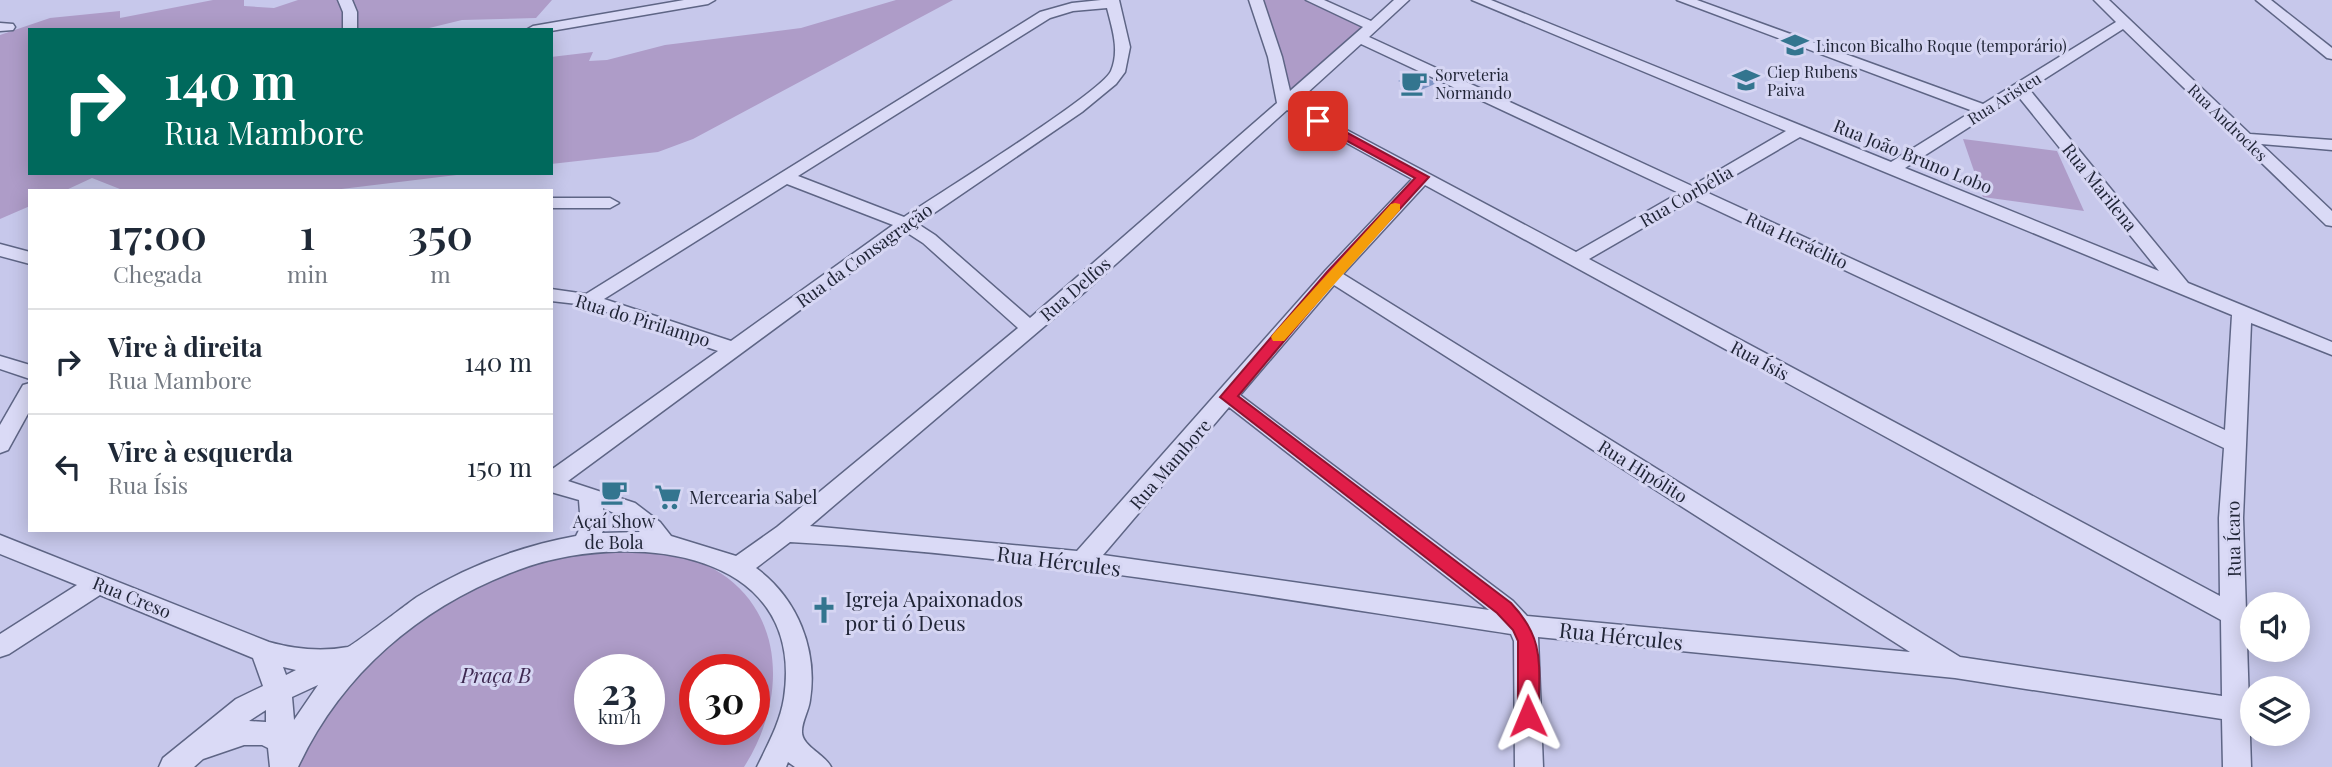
<!DOCTYPE html>
<html lang="pt">
<head>
<meta charset="utf-8">
<style>
	:root { --surface:#fff; --page:#f2f2f3; --text:#1f2937; --muted:#747a83; --line:#e0e1e3 }
	body { margin:0; font-family:"Playfair Display",serif; background:var(--page); color:var(--text); height:100vh; display:flex; flex-direction:column; font-size:26px; white-space:nowrap }
	* { box-sizing:border-box; margin:0 }
	p { font-size:23px; color:var(--muted) }
	.icon { flex:none; width:38px; height:38px; fill:none; stroke:currentColor; stroke-width:2; stroke-linecap:round; stroke-linejoin:round }
	.map { position:relative; flex:1; overflow:hidden }
	.panel { position:absolute; left:28px; top:189px; width:525px; height:343px; display:flex; flex-direction:column; background:var(--surface); border-radius:0px; box-shadow:0 4px 18px #0003 }
	.panel>* { flex:none }
	.banner { position:absolute; left:28px; top:28px; width:525px; height:147px; border-radius:0px; box-shadow:0 4px 18px #0003; background:#00695c; color:#fff; overflow:hidden }
	.controls { position:absolute; left:2240px; top:592px; display:grid; gap:14px }
	.controls a { display:grid; place-items:center; width:70px; height:70px; border-radius:50%; background:var(--surface); box-shadow:0 4px 18px #0003; font-size:35px }
	.speed { position:absolute; left:574px; top:654px; display:flex; gap:14px; font-size:35px; font-weight:700; text-align:center }
	.speed>* { display:grid; place-content:center; width:91px; height:91px; border-radius:50%; background:var(--surface); box-shadow:0 4px 18px #0003; line-height:1 }
	.speed small { font-size:18px; font-weight:400 }
	.speed .limit { border:10px solid #d22; background:#fff; color:#111 }
	.pin { position:absolute; display:grid; place-items:center; width:60px; height:60px; color:#fff; margin:-30px; border-radius:14px; box-shadow:0 4px 10px #0006 }
	.me { position:absolute; width:77px; margin:-38px; rotate:359deg; stroke-linejoin:round; filter:drop-shadow(0 0 5px #0008) }
	.turn { display:flex; align-items:center; gap:24px; height:147px; padding:0 21px; font-size:32px }
	.turn .icon { width:91px; height:91px; stroke-width:2.5 }
	.turn b { display:block; font-size:49px; line-height:60px }
	.eta { display:flex; justify-content:space-evenly; align-items:center; height:119px; text-align:center }
	.eta b { font-size:42px; font-weight:600; line-height:49px }
	ul { padding:0; list-style:none }
	li { display:flex; align-items:center; gap:21px; height:105px; padding:0 21px; border-top:2px solid var(--line) }
	li div { flex:1 }
	li b { display:block; font-size:26px }
	li em { font-style:normal }
	.map>svg:first-child { display:block }
	.green { fill:#ae9cc8; fill-rule:evenodd }
	.building { fill:#8095c6 }
	.lines { fill:none; stroke-linecap:round; stroke-linejoin:round }
	.minor-casing { stroke:#5e6585; stroke-width:3 }
	.minor { fill:#dadaf6; fill-rule:evenodd }
	.route { fill:#e11d48; stroke:#92132f; stroke-width:2 }
	.slow { fill:#f59e0b }
	.labels { text-anchor:middle; dominant-baseline:central; stroke-width:6; stroke-linejoin:round; paint-order:stroke }
	.far-poi-label { font-size:16px; fill:#202537; stroke:#d6d6f3; text-anchor:start }
	.far-street-label { font-size:16px; fill:#202537; stroke:#d6d6f3 }
	.street-label { font-size:18px; fill:#202537; stroke:#d6d6f3 }
	.poi-label { font-size:18px; fill:#202537; stroke:#d6d6f3; text-anchor:start }
	.near-street-label { font-size:21px; fill:#202537; stroke:#d6d6f3 }
	.near-poi-label { font-size:21px; fill:#202537; stroke:#d6d6f3; text-anchor:start }
	.near-park-label { font-size:21px; font-style:italic; fill:#3e2951; stroke:#d6d6f3 }
</style>
</head>
<body>
<div class="map">
<svg width="2332" height="767" viewBox="0 0 2332 767">
	<rect width="100%" height="100%" fill="#c7c8eb"/>
	<g class="green">
		<polygon points="213,0 244,0 244,6 274,8 298,0 552,0 536,18 462,20 421,30 30,30 30,173 473,173 325,191 125,191 92,178 64,191 30,191 30,206 0,219 0,35 50,18 120,11 120,18"/>
		<polygon points="896,0 953,0 693,139 658,152 551,164 551,57 593,52 589,61 607,60 665,45 801,28"/>
		<polygon points="1254,0 1313,0 1371,26 1285,103"/>
		<polygon points="1963,139 2057,151 2084,211 1983,197"/>
		<path d="M577,551C605,551 636,548 663,552C776,570 800,679 744,767H295L357,663L484,577ZM590,670H649V730H590ZM695,670H754V730H695Z"/>
	</g>
	<polygon class="building" points="1416,73 1437,83 1421,90 1398,81"/>
	<g class="lines">
		<defs>
			<g id="minor">
				<polygon points="338,0 352,0 357,12 357,30 343,30 343,12"/>
				<polygon points="684,0 715,0 708,4 551,31 526,30 533,26"/>
				<path d="M1101,0H1119L1130,47L1125,72L1116,84L1082,112L918,224L935,235L1030,318L1277,103L1268,57L1249,0H1263L1282,57L1290,91L1363,27L1306,0H1324L1371,21L1394,0H1409L1369,37L1692,186L1786,131L1472,0H1491L1891,162L1973,111L1677,0H1697L1983,104L2116,22L2094,0H2109L2250,134L2332,140V150L2261,144L2332,211V226L2326,225L2123,29L2029,89L2188,283L2332,342V355L2251,323L2243,518L2251,767H2223L2222,719L1955,678L1538,637L1543,767H1515L1514,641L1511,634C1272,598 1032,555 790,542L756,568C797,598 818,649 810,700C809,710 802,721 802,731C801,746 825,754 831,767H795L788,762L786,767H757C768,744 780,723 784,698C807,544 621,531 518,570C421,606 342,673 298,767H270L268,748L262,745H244L203,759L194,767H159L163,758L236,699L263,686L253,658L100,595L9,654L0,657V634L77,585L0,554V535L269,642C294,649 321,652 348,647C352,646 407,604 417,597C465,567 521,546 576,536L581,526L579,500L551,492V470L718,351L586,305L551,301V289L586,294L1040,12L1072,3ZM1107,8C1112,28 1120,50 1111,71C1101,93 935,196 904,217L798,176L1050,18L1073,11ZM1361,44L1679,193L1576,252L1296,103ZM2018,96L2159,271L1905,168ZM1287,110L1412,179L1325,271L1077,551L810,526L1087,290ZM1800,137L2232,315L2225,430L1706,192ZM787,184L893,225L731,341L604,299ZM1425,185L2221,620L2222,696L1960,657L1343,274ZM1693,199L2224,448L2219,518L2220,596L1589,259ZM906,232L923,243L1018,328L777,527L736,556L671,536L660,522L635,503L568,481ZM1334,285L1910,652L1527,616L1513,601L1240,395ZM1229,407L1489,610L1103,555ZM603,508L618,515L640,532L602,533L605,526ZM283,667L296,670L286,675ZM318,685L294,720L292,697ZM266,710V722L249,721Z"/>
				<polygon points="2256,0 2271,0 2332,48 2332,59 2327,58"/>
				<polygon points="0,23 13,24 15,27 13,30 0,31"/>
				<polygon points="551,198 610,198 619,203 610,208 551,208"/>
				<polygon points="0,244 30,252 30,264 0,256"/>
				<polygon points="0,356 30,365 30,379 0,369"/>
				<polygon points="30,383 30,410 8,450 0,453 0,425 23,385"/>
			</g>
		</defs>
		<use href="#minor" class="minor-casing"/>
		<use href="#minor" class="minor"/>
	</g>
	<path class="route" d="M1318,117L1429,177L1337,278L1238,396L1511,603C1547,641 1538,667 1539,716L1535,723L1528,725L1521,723L1518,716V641L1513,630L1497,613L1220,397L1327,272L1415,178L1314,123L1312,121Z"/>
	<polygon class="slow" points="1395,203 1400,204 1400,210 1284,341 1273,341 1271,337 1273,334 1391,204"/>
	<defs>
		<symbol id="school-bare" viewBox="-9 -9 18 18"><path d="M0-5L7-2L0 1L-7-2ZM-4 1L0 2.5L4 1V4Q0 6-4 4Z" fill="#33758f" stroke="#d6d6f3" stroke-width="2.5" paint-order="stroke"/></symbol>
		<symbol id="cafe-bare" viewBox="-9 -9 18 18"><path d="M-5.5-4.5H6V0H3Q3 3.5 0 3.5H-2.5Q-5.5 3.5-5.5 0ZM3-3.2v2h1.7v-2ZM-6 4.5H4V6H-6Z" fill="#33758f" stroke="#d6d6f3" stroke-width="2.5" paint-order="stroke"/></symbol>
		<symbol id="supermarket-bare" viewBox="-9 -9 18 18"><path d="M-6-5.5h2.5l.6 2H6L4.5 2H-2.5L-4.4-4H-6ZM-1.5 3.2a1.3 1.3 0 1 0 .1 0ZM3 3.2a1.3 1.3 0 1 0 .1 0Z" fill="#33758f" stroke="#d6d6f3" stroke-width="2.5" paint-order="stroke"/></symbol>
		<symbol id="church-bare" viewBox="-9 -9 18 18"><path d="M-1.2-6h2.4v3.5h3.3v2.4h-3.3V6h-2.4V-.1h-3.3v-2.4h3.3Z" fill="#33758f" stroke="#d6d6f3" stroke-width="2.5" paint-order="stroke"/></symbol>
	</defs>
	<g fill-rule="evenodd">
		<use href="#school-bare" x="1776" y="26" width="38" height="38"/>
		<use href="#school-bare" x="1727" y="61" width="38" height="38"/>
		<use href="#cafe-bare" x="1395" y="64" width="38" height="38"/>
		<use href="#cafe-bare" x="595" y="473" width="38" height="38"/>
		<use href="#supermarket-bare" x="649" y="478" width="38" height="38"/>
		<use href="#church-bare" x="805" y="591" width="38" height="38"/>
	</g>
	<g class="labels">
		<g class="far-poi-label">
			<text x="1816" y="45">Lincon Bicalho Roque (temporário)</text>
			<text x="1767" y="71">Ciep Rubens<tspan x="1767" dy="18">Paiva</tspan></text>
			<text x="1435" y="74">Sorveteria<tspan x="1435" dy="18">Normando</tspan></text>
		</g>
		<g class="far-street-label">
			<text transform="translate(2004 98) rotate(-32)">Rua Aristeu</text>
			<text transform="translate(2228 122) rotate(44)">Rua Androcles</text>
		</g>
		<g class="street-label">
			<text transform="translate(1913 156) rotate(22)">Rua João Bruno Lobo</text>
			<text transform="translate(2100 187) rotate(51)">Rua Marilena</text>
			<text transform="translate(1686 196) rotate(-30)">Rua Corbélia</text>
			<text transform="translate(1797 240) rotate(25)">Rua Heráclito</text>
			<text transform="translate(864 255) rotate(-36)">Rua da Consagração</text>
			<text transform="translate(1075 289) rotate(-41)">Rua Delfos</text>
			<text transform="translate(643 320) rotate(17)">Rua do Pirilampo</text>
			<text transform="translate(1760 360) rotate(28)">Rua Ísis</text>
			<text transform="translate(1170 464) rotate(-49)">Rua Mambore</text>
			<text transform="translate(1643 471) rotate(32)">Rua Hipólito</text>
			<text transform="translate(2233 539) rotate(-91)">Rua Ícaro</text>
			<text transform="translate(132 597) rotate(22)">Rua Creso</text>
		</g>
		<g class="poi-label">
			<text x="689" y="497">Mercearia Sabel</text>
			<text x="614" y="521" text-anchor="middle">Açaí Show<tspan x="614" dy="21">de Bola</tspan></text>
		</g>
		<g class="near-street-label">
			<text transform="translate(1059 560) rotate(7)">Rua Hércules</text>
			<text transform="translate(1621 635) rotate(6)">Rua Hércules</text>
		</g>
		<g class="near-poi-label">
			<text x="845" y="598">Igreja Apaixonados<tspan x="845" dy="24">por ti ó Deus</tspan></text>
		</g>
		<g class="near-park-label">
			<text x="496" y="674">Praça B</text>
		</g>
	</g>
</svg>
<div class="controls">
<a><svg class="icon" aria-label="sound" viewBox="0 0 24 24"><path d="M4 9h4l5-4v14l-5-4H4zM17 9q2 3 0 6"/></svg></a>
<a><svg class="icon" aria-label="layers" viewBox="0 0 24 24"><path d="M12 4l9 5-9 5-9-5zM3 14l9 5 9-5"/></svg></a>
</div>
<div class="speed"><div>23<small>km/h</small></div><div class="limit">30</div></div>
<div class="pin" style="left:1318px;top:121px;background:#d93025"><svg class="icon" aria-label="arrive" viewBox="0 0 24 24"><path d="M6 21V4h12l-3 4 3 4H6"/></svg></div>
<svg class="me" style="left:1528px;top:716px" viewBox="-20 -20 40 40"><path d="M0-17L14 15 0 8-14 15z" fill="#e11d48" stroke="#fff" stroke-width="4"/></svg>
<div class="banner">
<div class="turn"><svg class="icon" aria-label="right" viewBox="0 0 24 24"><path d="M7 20v-9h11M14 6l5 5-5 5"/></svg><div><b>140 m</b>Rua Mambore</div></div>
</div>
<section class="panel">
<div class="eta">
<div><b>17:00</b><p>Chegada</p></div>
<div><b>1</b><p>min</p></div>
<div><b>350</b><p>m</p></div>
</div>
<ul>
<li><svg class="icon" aria-label="right" viewBox="0 0 24 24"><path d="M7 20v-9h11M14 6l5 5-5 5"/></svg><div><b>Vire à direita</b><p>Rua Mambore</p></div><em>140 m</em></li>
<li><svg class="icon" aria-label="left" viewBox="0 0 24 24"><path d="M17 20v-9H6M10 6l-5 5 5 5"/></svg><div><b>Vire à esquerda</b><p>Rua Ísis</p></div><em>150 m</em></li>
</ul>
</section>
</div>
</body>
</html>
